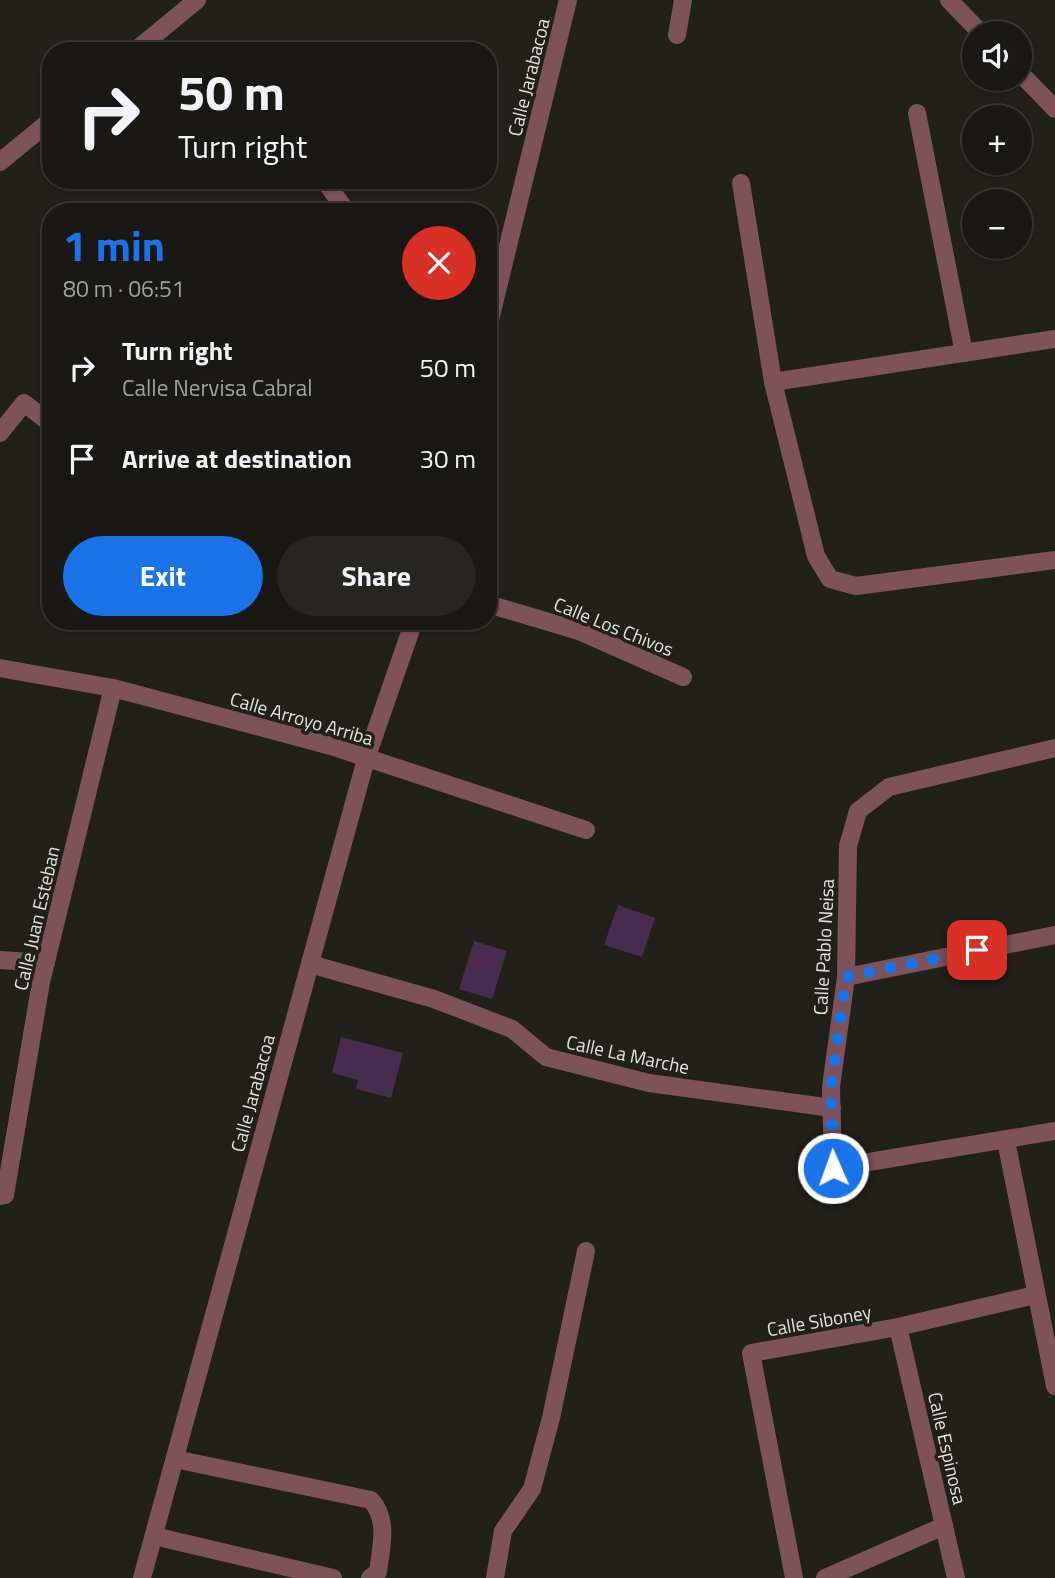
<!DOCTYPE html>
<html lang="en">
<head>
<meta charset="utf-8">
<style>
	:root { --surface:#1a1814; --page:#272522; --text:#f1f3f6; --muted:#9fa0a0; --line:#383734; --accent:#1a73e8 }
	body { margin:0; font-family:"Titillium Web",sans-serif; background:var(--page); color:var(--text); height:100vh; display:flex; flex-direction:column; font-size:26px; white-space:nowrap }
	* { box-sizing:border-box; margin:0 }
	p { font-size:23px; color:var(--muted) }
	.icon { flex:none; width:38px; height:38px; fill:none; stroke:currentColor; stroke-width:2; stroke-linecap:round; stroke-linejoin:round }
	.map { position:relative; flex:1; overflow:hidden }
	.drawer { position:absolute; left:42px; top:203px; width:455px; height:427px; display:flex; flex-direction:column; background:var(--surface); border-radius:28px; box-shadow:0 2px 5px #0004,0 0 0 2px var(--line) }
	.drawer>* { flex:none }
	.banner { position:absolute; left:42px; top:42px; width:455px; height:147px; border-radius:28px; box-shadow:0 2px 5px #0004,0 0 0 2px var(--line); background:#1a1814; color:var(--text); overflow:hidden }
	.tools { position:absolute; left:962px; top:21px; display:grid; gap:14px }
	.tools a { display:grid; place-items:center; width:70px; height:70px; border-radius:50%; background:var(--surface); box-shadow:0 2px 5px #0004,0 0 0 2px var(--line); font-size:35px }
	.pin { position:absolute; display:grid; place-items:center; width:60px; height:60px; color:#fff; margin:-30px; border-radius:14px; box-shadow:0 4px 10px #0006 }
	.me { position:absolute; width:77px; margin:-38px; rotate:358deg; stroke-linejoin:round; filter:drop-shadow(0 0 5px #0008) }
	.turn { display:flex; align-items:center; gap:24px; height:147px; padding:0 21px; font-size:32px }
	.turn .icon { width:91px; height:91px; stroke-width:2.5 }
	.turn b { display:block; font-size:49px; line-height:60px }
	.round { display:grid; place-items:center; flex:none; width:74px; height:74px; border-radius:37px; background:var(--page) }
	.summary { display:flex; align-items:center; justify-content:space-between; height:119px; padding:0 21px }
	h1 { font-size:42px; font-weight:700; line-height:52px; color:var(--accent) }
	.button { display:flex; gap:14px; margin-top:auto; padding:14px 21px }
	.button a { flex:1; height:80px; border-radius:42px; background:var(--accent); color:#fff; font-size:28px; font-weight:700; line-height:80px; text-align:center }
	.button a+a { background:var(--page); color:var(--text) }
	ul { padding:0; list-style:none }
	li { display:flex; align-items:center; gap:21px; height:91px; padding:0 21px }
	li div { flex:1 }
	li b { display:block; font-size:26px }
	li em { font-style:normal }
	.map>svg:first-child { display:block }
	.building { fill:#482b4e }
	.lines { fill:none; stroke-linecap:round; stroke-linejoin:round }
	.minor { stroke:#7d525b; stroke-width:18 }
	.route { stroke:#1a73e8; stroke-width:12; stroke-dasharray:0 21.6 }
	.labels { text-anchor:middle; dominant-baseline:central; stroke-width:7; stroke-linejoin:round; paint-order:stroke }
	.street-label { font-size:19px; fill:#e3e1de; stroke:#22201b }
</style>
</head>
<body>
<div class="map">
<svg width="1055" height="1578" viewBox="0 0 1055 1578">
	<rect width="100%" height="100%" fill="#22201b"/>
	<g class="building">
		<polygon points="618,905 655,918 642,957 604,945"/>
		<polygon points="474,941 507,951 492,999 459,989"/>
		<polygon points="341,1037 403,1053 391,1098 356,1089 358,1080 332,1073"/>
	</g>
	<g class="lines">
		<g class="minor">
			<polyline points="949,0 981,33"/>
			<polyline points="677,35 683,0"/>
			<polyline points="135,51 197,0"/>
			<polyline points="1020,73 1055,109"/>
			<polyline points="917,113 964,353"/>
			<polyline points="0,162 51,120"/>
			<polyline points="324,180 347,212"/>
			<polyline points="741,183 773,382 816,556 830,579 856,586 1055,560"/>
			<polyline points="488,328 568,0"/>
			<polyline points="773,382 1055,339"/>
			<polyline points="0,433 24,403 51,424"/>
			<polyline points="488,604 579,631 683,677"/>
			<polyline points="0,668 113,688 331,746 586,830"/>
			<polyline points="1055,748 889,787 858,811 848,846 846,977 831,1087 833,1168 1055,1131"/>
			<polyline points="0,960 46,963"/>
			<polyline points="310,964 434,999 512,1029 546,1057 649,1083 832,1108"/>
			<polyline points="846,977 1055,935"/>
			<polyline points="1006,1141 1055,1386"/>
			<polyline points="0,1196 5,1195 41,982 113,688"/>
			<polyline points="898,1327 956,1578"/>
			<path d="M175,1459L371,1500C389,1520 381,1547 378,1572L370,1578"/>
			<polyline points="154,1536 333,1578"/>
			<polyline points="142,1578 366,759 414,621"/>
			<polyline points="495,1578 503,1531 532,1489 551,1418 586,1251"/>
			<polyline points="794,1578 751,1353 898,1327 1035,1295"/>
			<polyline points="825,1578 944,1526"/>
		</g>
	</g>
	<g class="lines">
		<polyline class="route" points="833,1168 831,1087 846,977 977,950"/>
	</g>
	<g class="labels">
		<g class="street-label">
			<text transform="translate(528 77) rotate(-76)">Calle Jarabacoa</text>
			<text transform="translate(614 626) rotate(22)">Calle Los Chivos</text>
			<text transform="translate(302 718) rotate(16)">Calle Arroyo Arriba</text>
			<text transform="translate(36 918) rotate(-77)">Calle Juan Esteban</text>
			<text transform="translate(823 947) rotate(-87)">Calle Pablo Neisa</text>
			<text transform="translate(628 1054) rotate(12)">Calle La Marche</text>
			<text transform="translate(252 1093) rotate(-75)">Calle Jarabacoa</text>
			<text transform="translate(819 1320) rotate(-10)">Calle Siboney</text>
			<text transform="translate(948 1448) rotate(77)">Calle Espinosa</text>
		</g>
	</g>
</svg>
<div class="tools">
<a><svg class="icon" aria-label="sound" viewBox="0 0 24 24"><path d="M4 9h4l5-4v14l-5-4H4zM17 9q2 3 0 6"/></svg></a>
<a>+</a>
<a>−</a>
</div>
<div class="pin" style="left:977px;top:950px;background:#d93025"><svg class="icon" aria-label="arrive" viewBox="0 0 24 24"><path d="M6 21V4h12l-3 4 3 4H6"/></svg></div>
<svg class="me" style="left:833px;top:1168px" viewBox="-20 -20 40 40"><circle r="17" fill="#1a73e8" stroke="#fff" stroke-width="3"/><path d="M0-11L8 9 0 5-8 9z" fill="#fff"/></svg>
<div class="banner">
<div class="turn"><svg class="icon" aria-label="right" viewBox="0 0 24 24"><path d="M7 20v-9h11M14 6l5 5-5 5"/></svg><div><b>50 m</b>Turn right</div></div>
</div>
<section class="drawer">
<div class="summary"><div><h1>1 min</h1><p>80 m · 06:51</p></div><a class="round" style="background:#d93025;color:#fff"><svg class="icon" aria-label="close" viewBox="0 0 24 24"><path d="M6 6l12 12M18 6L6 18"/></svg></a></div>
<ul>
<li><svg class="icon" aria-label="right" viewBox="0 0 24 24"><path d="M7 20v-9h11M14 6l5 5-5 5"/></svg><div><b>Turn right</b><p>Calle Nervisa Cabral</p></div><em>50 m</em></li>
<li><svg class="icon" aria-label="arrive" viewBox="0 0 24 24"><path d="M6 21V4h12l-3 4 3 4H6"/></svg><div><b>Arrive at destination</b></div><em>30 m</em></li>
</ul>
<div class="button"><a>Exit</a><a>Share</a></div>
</section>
</div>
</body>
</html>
